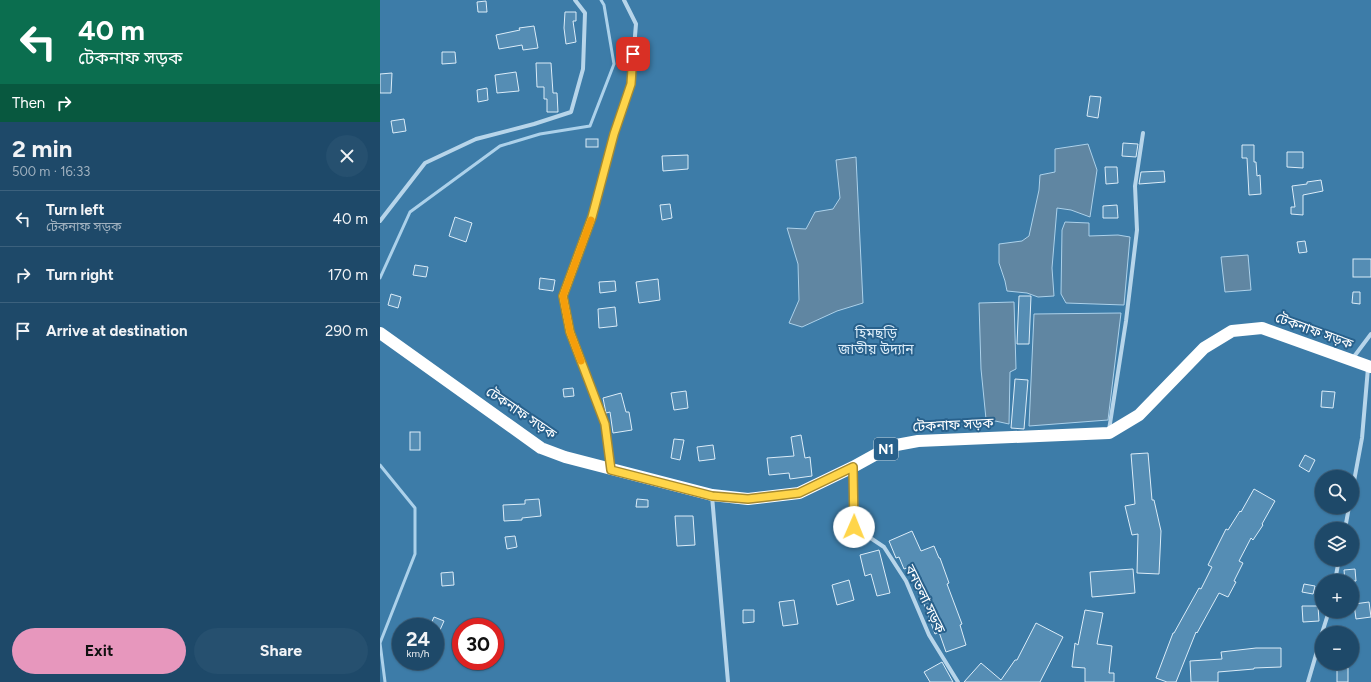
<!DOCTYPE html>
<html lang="en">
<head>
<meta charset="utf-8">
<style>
	:root { --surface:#1e4969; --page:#26506f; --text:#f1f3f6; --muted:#a1b2c0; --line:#3c617d; --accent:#e797bd }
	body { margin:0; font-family:Figtree,"Noto Sans Bengali",sans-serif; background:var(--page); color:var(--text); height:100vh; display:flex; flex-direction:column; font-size:15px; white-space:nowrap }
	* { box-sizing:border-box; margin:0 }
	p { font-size:13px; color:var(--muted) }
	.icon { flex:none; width:22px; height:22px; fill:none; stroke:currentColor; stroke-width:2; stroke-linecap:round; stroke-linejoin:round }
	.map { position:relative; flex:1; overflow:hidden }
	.sheet { display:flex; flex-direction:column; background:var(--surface); width:380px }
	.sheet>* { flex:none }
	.hud { background:#0b6e4f; color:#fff; overflow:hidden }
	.tools { position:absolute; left:935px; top:470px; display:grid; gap:8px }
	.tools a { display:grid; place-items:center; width:44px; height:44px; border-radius:50%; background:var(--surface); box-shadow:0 1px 3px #0004,0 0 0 1px var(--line); font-size:20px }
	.speed { position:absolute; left:12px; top:618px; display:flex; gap:8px; font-size:20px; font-weight:700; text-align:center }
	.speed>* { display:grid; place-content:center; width:52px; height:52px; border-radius:50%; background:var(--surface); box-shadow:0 1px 3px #0004,0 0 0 1px var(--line); line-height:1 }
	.speed small { font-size:10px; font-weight:400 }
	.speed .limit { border:6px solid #d22; background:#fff; color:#111 }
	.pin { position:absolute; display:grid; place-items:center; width:34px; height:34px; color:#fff; margin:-17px; border-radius:8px; box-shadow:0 2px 6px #0006 }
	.me { position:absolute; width:44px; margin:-22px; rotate:1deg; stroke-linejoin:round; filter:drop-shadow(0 0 3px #0008) }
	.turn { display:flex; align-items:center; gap:14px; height:84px; padding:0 12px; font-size:18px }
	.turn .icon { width:52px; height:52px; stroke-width:2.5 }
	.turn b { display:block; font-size:28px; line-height:34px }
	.then { display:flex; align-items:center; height:38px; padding:0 12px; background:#0003; gap:8px; font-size:15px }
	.round { display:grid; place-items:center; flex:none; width:42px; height:42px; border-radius:21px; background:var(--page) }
	.overview { display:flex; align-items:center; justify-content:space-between; height:68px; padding:0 12px }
	h1 { font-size:24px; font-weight:700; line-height:30px }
	.action { display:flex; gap:8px; margin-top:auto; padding:8px 12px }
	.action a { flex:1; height:46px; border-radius:24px; background:var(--accent); color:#111; font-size:16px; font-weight:700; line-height:46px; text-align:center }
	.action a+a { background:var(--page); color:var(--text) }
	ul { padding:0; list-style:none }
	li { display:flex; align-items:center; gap:12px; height:56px; padding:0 12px; border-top:1px solid var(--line) }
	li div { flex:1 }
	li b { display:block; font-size:15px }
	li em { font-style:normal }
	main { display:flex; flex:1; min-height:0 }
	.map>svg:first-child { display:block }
	.green { fill:#3d7ca8; fill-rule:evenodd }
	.water { fill:#6086a2; stroke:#acd1ea }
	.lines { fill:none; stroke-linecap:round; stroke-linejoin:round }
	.stream { stroke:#acd1ea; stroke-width:3 }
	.building { fill:#558db4; stroke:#dbecf8 }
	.street { stroke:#b7d5ea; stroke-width:4 }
	.highway { stroke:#fff; stroke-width:12 }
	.route-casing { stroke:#a68a30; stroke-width:10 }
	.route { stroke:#ffd54a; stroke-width:7 }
	.slow { stroke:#f59e0b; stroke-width:7 }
	.labels { text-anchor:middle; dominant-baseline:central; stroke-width:4; stroke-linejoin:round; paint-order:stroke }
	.shield { fill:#28618c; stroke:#bed0dc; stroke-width:1 }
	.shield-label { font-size:13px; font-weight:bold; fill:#fff }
	.street-label { font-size:14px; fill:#fff; stroke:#28618c }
	.park-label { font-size:14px; fill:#dbecf8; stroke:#28618c }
</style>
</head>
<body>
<main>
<section class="sheet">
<div class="hud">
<div class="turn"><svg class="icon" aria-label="left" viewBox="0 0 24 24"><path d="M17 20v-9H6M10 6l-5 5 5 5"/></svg><div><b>40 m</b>টেকনাফ সড়ক</div></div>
<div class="then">Then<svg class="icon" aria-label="right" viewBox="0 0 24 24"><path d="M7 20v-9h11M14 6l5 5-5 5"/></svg></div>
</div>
<div class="overview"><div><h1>2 min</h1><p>500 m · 16:33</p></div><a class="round"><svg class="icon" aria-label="close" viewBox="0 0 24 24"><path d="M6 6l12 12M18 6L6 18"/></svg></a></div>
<ul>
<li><svg class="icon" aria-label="left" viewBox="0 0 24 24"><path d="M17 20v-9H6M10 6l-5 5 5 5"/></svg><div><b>Turn left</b><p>টেকনাফ সড়ক</p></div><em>40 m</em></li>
<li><svg class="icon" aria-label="right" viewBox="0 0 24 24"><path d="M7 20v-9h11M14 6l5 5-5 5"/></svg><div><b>Turn right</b></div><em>170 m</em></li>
<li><svg class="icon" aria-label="arrive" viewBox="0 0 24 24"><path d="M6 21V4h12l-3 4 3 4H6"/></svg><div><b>Arrive at destination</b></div><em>290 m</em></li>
</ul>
<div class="action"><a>Exit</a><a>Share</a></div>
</section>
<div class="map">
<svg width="991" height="682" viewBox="0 0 991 682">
	<rect width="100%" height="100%" fill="#28618c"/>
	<path class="green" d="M0,0H991V682H0ZM942,477H972V507H942ZM942,529H972V559H942ZM942,581H972V611H942ZM21,627H55V661H21ZM81,627H115V661H81ZM942,633H972V663H942Z"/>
	<g class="water">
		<polygon points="708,144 717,170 710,217 691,210 677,208 672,268 674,296 658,297 647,293 627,291 625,281 619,263 619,244 642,241 649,236 659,190 660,175 675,172 675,149"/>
		<polygon points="476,157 483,303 457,311 422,327 409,323 419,300 418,264 407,228 426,229 435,212 453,209 460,198 456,160"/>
		<polygon points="685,222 709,223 709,236 738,235 750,237 744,305 686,303 681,294 682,230"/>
		<polygon points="868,255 871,290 845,292 841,257"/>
		<polygon points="634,302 636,369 630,372 629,424 606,419 601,369 599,303"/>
		<polygon points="741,313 728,420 649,426 654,314"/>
	</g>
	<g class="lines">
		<g class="stream">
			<polyline points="0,278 30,212 120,146 160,134 210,126 234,64 224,5 221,0"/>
			<polyline points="0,465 35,508 35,554 0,643 5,682"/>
		</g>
	</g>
	<g class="building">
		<polygon points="106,1 107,12 98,12 97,2"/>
		<polygon points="185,12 196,12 196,21 193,21 196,42 186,44 184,28"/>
		<polygon points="154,26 158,48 143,50 142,45 119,49 116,35 140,30 139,28"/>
		<polygon points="62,52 75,52 76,63 62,64"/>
		<polygon points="156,63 171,63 173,93 177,93 178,112 167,112 167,99 164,99 164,87 157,87"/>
		<polygon points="136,72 139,91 117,93 115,75"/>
		<polygon points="12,73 11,93 0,93 0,74"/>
		<polygon points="107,88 108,100 98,102 97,90"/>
		<polygon points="710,96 721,97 718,118 707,116"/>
		<polygon points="24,119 26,131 13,133 11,121"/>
		<rect x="206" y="139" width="12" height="8"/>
		<polygon points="743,143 758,144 756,157 742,156"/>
		<polygon points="862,145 874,145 874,162 876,162 877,176 880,175 881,194 869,195 867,158 862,158"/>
		<polygon points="907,152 923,152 923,168 907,167"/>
		<polygon points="308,155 308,169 283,171 282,156"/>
		<polygon points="725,167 737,167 738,183 726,184"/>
		<polygon points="784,171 785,182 759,184 761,172"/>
		<polygon points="941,180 943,191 923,195 923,215 911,214 911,207 915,207 912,186 927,184 927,182"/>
		<polygon points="290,204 292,218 282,220 280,205"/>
		<polygon points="737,205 738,218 723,218 723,206"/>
		<polygon points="75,217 92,223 86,242 69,236"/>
		<polygon points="925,241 927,252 919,253 917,242"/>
		<rect x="973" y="259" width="18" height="18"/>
		<polygon points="35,265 48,267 46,277 33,275"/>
		<polygon points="160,278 175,280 173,291 159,289"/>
		<polygon points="278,279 280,300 259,303 256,282"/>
		<polygon points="235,281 236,291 220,293 219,282"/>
		<polygon points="973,292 980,292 980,304 972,303"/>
		<polygon points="11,294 21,297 18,308 8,305"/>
		<polygon points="639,296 651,296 649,344 637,344"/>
		<polygon points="235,307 237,326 219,328 218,309"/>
		<polygon points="635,379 648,380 644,429 631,428"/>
		<polygon points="193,388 194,396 184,397 183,389"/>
		<polygon points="306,391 308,408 294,410 291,393"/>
		<polygon points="942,391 955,392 953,408 941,407"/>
		<polygon points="241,393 246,412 249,412 252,430 233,433 230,412 226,413 223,398"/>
		<rect x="30" y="432" width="10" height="18"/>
		<polygon points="421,435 425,458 430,457 432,476 410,479 409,473 389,475 387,458 414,456 411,437"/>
		<polygon points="294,439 304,440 300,460 291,458"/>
		<polygon points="333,445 335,459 319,461 317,447"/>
		<polygon points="768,453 772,500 774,500 781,531 779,574 757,573 758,534 752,535 745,506 755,504 751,454"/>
		<polygon points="925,455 935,460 929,472 919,466"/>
		<polygon points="874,489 895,501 882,524 883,525 873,540 871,538 859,561 863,563 854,581 856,582 848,597 839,593 817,633 816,632 796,682 787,682 776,678 793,633 794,633 819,588 821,589 832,567 828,565 846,529 848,530 860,511 861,512"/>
		<polygon points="159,499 161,516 142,518 142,520 124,521 123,505 145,504 145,500"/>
		<polygon points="257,499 268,500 268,507 256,507"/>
		<polygon points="295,516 313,516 315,545 297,546"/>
		<polygon points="532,531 541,551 554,546 559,558 560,558 569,583 567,584 582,624 580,625 586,645 566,652 559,632 555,634 540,593 538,594 529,567 524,569 519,557 516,558 509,541"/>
		<polygon points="135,536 137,547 127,549 125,537"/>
		<polygon points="499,550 510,593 497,596 491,574 485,576 480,555"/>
		<polygon points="753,569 755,593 712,597 710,572"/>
		<polygon points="975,569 976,581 965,581 964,570"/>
		<polygon points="73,572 74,585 62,586 61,573"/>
		<polygon points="469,580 474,600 457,605 452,585"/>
		<polygon points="924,584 935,586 933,594 922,592"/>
		<polygon points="414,600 418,624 403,626 399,602"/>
		<polygon points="989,602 991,617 976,619 974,604"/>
		<polygon points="922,606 938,606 939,621 923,622"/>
		<polygon points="363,610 374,610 374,622 363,623"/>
		<polygon points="705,610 723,613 717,644 732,646 729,673 734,673 734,682 705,682 705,668 692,667 695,643 698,645"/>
		<polygon points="54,617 64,621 60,630 50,626"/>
		<polygon points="656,623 683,637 660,682 584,682 601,663 621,680 635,660 637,660"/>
		<polygon points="876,648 901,648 901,667 874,668 874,669 838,672 838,682 811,682 810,661 842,659 841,652"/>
		<polygon points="562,662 573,682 550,682 544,672"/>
		<polygon points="968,668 968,682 957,682 957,669"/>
	</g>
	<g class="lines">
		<g class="street">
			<polyline points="0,221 45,163 96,139 154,124 191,112 203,69 205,13 195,0"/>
			<polyline points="973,358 991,334"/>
			<polyline points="729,430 746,321 757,230 755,186 763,133"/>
			<polyline points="230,467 225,424 189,332 183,296 212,217 234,134 251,84 256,24 244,0"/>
			<polyline points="473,469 474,527 504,547 526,581 549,635 578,682"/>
			<polyline points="972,492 982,438 988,368"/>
			<polyline points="332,496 348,682"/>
			<polyline points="965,529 969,507"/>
			<polyline points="955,581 959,559"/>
			<polyline points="942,633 949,611"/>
			<polyline points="928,682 942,634"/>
		</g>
		<polyline class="highway" points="0,333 161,448 185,457 332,495 368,499 419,493 473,467 511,446 538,441 729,433 759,415 824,348 852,331 882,328 991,367"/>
	</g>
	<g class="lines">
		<defs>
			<polyline id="route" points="253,54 251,84 234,134 212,217 183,296 190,332 225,424 231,470 332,496 368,499 419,493 473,467 474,527"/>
		</defs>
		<use href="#route" class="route-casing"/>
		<use href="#route" class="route"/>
		<polyline class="slow" points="201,361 190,332 183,296 211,220"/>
	</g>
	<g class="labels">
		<rect class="shield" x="494" y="438" width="24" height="22" rx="3"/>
		<g class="shield-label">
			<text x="506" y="449">N1</text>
		</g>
		<g class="street-label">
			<text transform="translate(934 331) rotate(20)">টেকনাফ সড়ক</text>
			<text transform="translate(141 413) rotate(34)">টেকনাফ সড়ক</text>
			<text transform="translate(573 425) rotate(-3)">টেকনাফ সড়ক</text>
			<text transform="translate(545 599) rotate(64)">বনতলা সড়ক</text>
		</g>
		<g class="park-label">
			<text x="496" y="333">হিমছড়ি<tspan x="496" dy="16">জাতীয় উদ্যান</tspan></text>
		</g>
	</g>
</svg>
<div class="tools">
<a><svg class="icon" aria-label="search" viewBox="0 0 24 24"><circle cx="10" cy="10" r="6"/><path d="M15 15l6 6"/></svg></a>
<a><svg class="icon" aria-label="layers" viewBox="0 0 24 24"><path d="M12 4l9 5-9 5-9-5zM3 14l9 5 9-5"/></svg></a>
<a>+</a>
<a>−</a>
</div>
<div class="speed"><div>24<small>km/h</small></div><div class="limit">30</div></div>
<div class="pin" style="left:253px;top:54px;background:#d93025"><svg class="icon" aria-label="arrive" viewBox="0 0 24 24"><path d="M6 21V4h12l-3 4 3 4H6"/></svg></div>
<svg class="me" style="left:474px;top:527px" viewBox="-20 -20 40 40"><circle r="19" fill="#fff"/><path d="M0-13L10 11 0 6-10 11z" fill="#ffd54a"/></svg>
</div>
</main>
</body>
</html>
